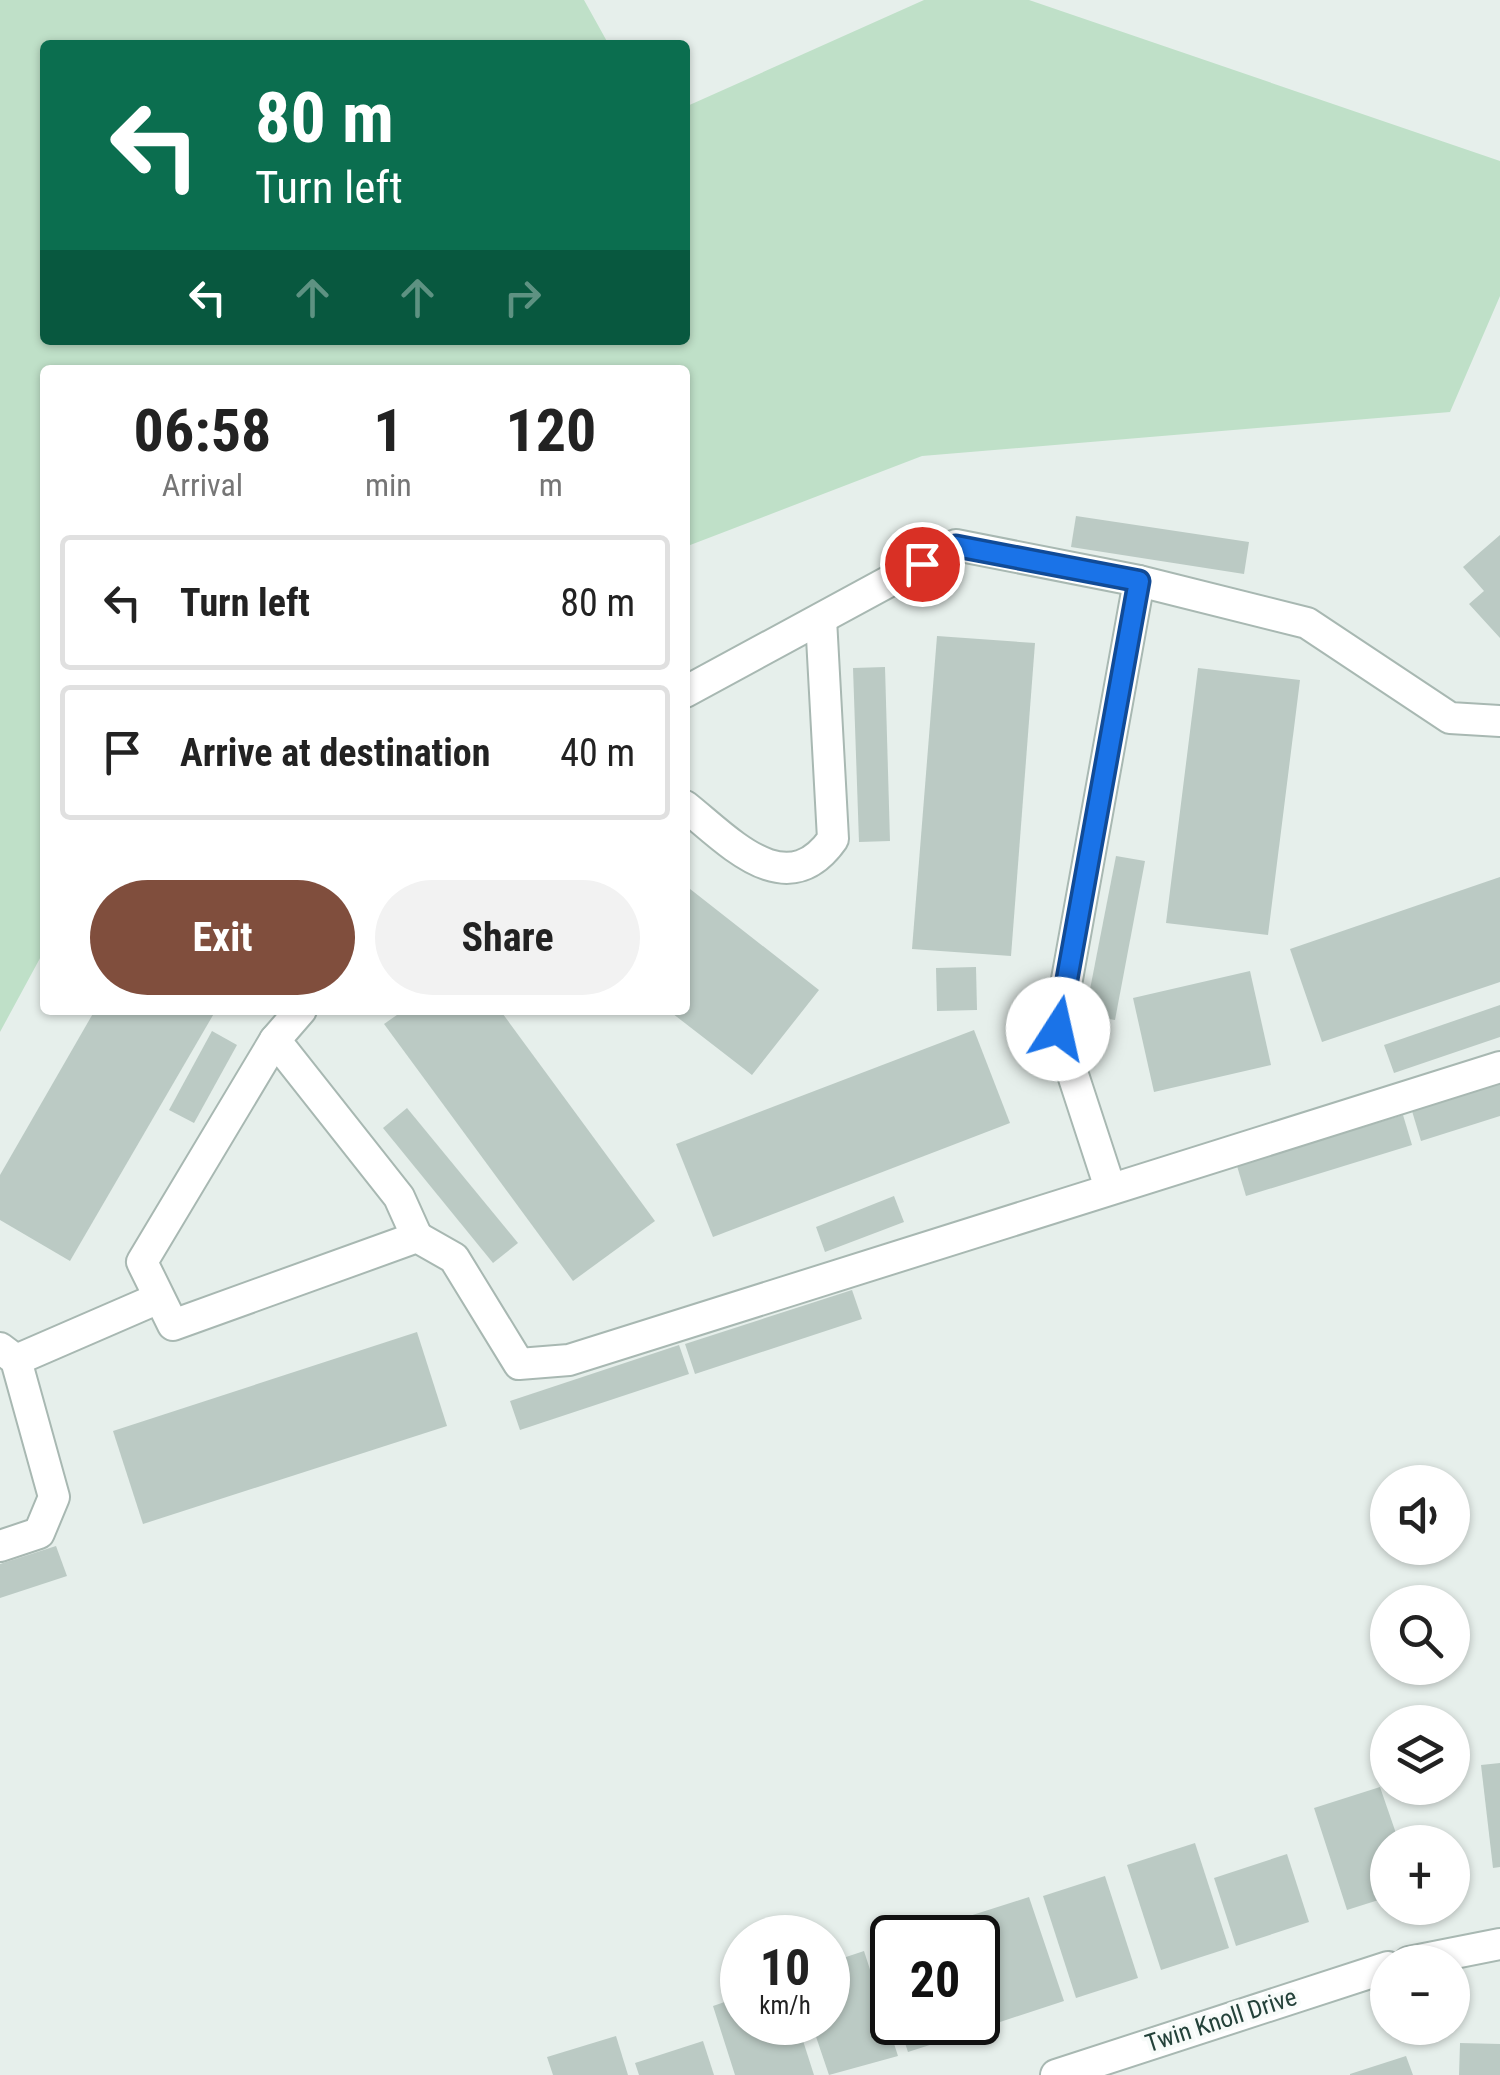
<!DOCTYPE html>
<html lang="en">
<head>
<meta charset="utf-8">
<style>
	:root { --surface:#fff; --page:#f2f2f2; --text:#222; --muted:#767676; --line:#e0e0e0; --accent:#804e3d }
	body { margin:0; font-family:"Roboto Condensed",sans-serif; background:var(--page); color:var(--text); height:100vh; display:flex; flex-direction:column; font-size:38px; white-space:nowrap }
	* { box-sizing:border-box; margin:0 }
	p { font-size:32px; color:var(--muted) }
	.icon { flex:none; width:55px; height:55px; fill:none; stroke:currentColor; stroke-width:2; stroke-linecap:round; stroke-linejoin:round }
	.map { position:relative; flex:1; overflow:hidden }
	.drawer { position:absolute; left:40px; top:365px; width:650px; height:650px; display:flex; flex-direction:column; background:var(--surface); border-radius:10px; box-shadow:0 2px 8px #0004 }
	.drawer>* { flex:none }
	.banner { position:absolute; left:40px; top:40px; width:650px; height:305px; border-radius:10px; box-shadow:0 2px 8px #0004; background:#0b6e4f; color:#fff; overflow:hidden }
	.fabs { position:absolute; left:1370px; top:1465px; display:grid; gap:20px }
	.fabs a { display:grid; place-items:center; width:100px; height:100px; border-radius:50%; background:var(--surface); box-shadow:0 2px 8px #0004; font-size:50px }
	.speed { position:absolute; left:720px; top:1915px; display:flex; gap:20px; font-size:50px; font-weight:700; text-align:center }
	.speed>* { display:grid; place-content:center; width:130px; height:130px; border-radius:50%; background:var(--surface); box-shadow:0 2px 8px #0004; line-height:1 }
	.speed small { font-size:25px; font-weight:400 }
	.speed .limit { border:5px solid #111; border-radius:15px; background:#fff; color:#111 }
	.pin { position:absolute; display:grid; place-items:center; width:85px; height:85px; color:#fff; margin:-42px; border:5px solid #fff; border-radius:50%; box-shadow:0 2px 10px #0007 }
	.me { position:absolute; width:110px; margin:-55px; rotate:10deg; stroke-linejoin:round; filter:drop-shadow(0 0 8px #0008) }
	.turn { display:flex; align-items:center; gap:35px; height:210px; padding:0 50px; font-size:45px }
	.turn .icon { width:130px; height:130px; stroke-width:2.5 }
	.turn b { display:block; font-size:70px; line-height:85px }
	.lanes { display:flex; align-items:center; height:95px; padding:0 50px; background:#0003; justify-content:center; gap:50px; direction:ltr }
	.lanes .off { opacity:.35 }
	.eta { display:flex; justify-content:space-evenly; align-items:center; height:170px; text-align:center }
	.eta b { font-size:60px; font-weight:700; line-height:70px }
	.primary-button { display:flex; gap:20px; margin-top:auto; padding:20px 50px }
	.primary-button a { flex:1; height:115px; border-radius:60px; background:var(--accent); color:#fff; font-size:40px; font-weight:700; line-height:115px; text-align:center }
	.primary-button a+a { background:var(--page); color:var(--text) }
	ul { padding:0; list-style:none }
	li { display:flex; align-items:center; gap:30px; height:135px; margin:0 20px 15px; padding:0 30px; border:5px solid var(--line); border-radius:10px }
	li div { flex:1 }
	li b { display:block; font-size:38px }
	li em { font-style:normal }
	.map>svg:first-child { display:block }
	.green { fill:#bfe0c8 }
	.building { fill:#bbcac4 }
	.lines { fill:none; stroke-linecap:round; stroke-linejoin:round }
	.minor-casing { stroke:#a8b8b2; stroke-width:34 }
	.minor { stroke:#fff; stroke-width:30 }
	.route-casing { stroke:#114b97; stroke-width:25 }
	.route { stroke:#1a73e8; stroke-width:18 }
	.labels { text-anchor:middle; dominant-baseline:central; stroke-width:8; stroke-linejoin:round; paint-order:stroke }
	.street-label { font-size:25px; fill:#24423a; stroke:#f7fbf9 }
</style>
</head>
<body>
<div class="map">
<svg width="1500" height="2075" viewBox="0 0 1500 2075">
	<rect width="100%" height="100%" fill="#e6efeb"/>
	<polygon class="green" points="0,0 584,0 609,45 45,45 45,340 685,340 685,107 924,0 1029,0 1500,161 1500,296 1450,412 922,456 685,547 685,370 45,370 45,949 0,1032"/>
	<g class="building">
		<polygon points="1076,516 1249,542 1244,574 1071,547"/>
		<polygon points="1500,535 1500,638 1469,604 1484,591 1463,567"/>
		<polygon points="937,636 1035,643 1011,956 912,949"/>
		<polygon points="885,667 890,841 859,842 853,668"/>
		<polygon points="1198,668 1300,680 1268,935 1166,923"/>
		<polygon points="1116,856 1145,861 1115,1020 1085,1015"/>
		<polygon points="1500,877 1500,982 1322,1042 1290,949"/>
		<polygon points="685,885 819,990 752,1075 668,1010 685,1010"/>
		<polygon points="976,967 977,1010 937,1011 936,968"/>
		<polygon points="1250,971 1271,1065 1154,1092 1133,998"/>
		<polygon points="1500,1005 1500,1037 1394,1073 1384,1045"/>
		<polygon points="95,1010 216,1010 70,1261 0,1220 0,1175"/>
		<polygon points="404,1010 500,1010 655,1221 573,1281 384,1024"/>
		<polygon points="974,1030 1010,1123 713,1237 676,1144"/>
		<polygon points="212,1031 237,1045 194,1123 169,1110"/>
		<polygon points="1500,1083 1500,1116 1421,1141 1412,1111"/>
		<polygon points="407,1108 518,1243 493,1263 383,1128"/>
		<polygon points="1403,1115 1412,1145 1246,1196 1237,1166"/>
		<polygon points="894,1196 904,1222 825,1252 816,1227"/>
		<polygon points="852,1290 862,1319 695,1374 685,1344"/>
		<polygon points="417,1332 447,1426 143,1524 113,1431"/>
		<polygon points="679,1345 689,1374 520,1430 510,1401"/>
		<polygon points="56,1546 67,1576 0,1598 0,1564"/>
		<polygon points="1500,1763 1500,1867 1493,1868 1481,1765"/>
		<polygon points="1380,1787 1399,1842 1388,1842 1388,1897 1347,1910 1314,1808"/>
		<polygon points="1195,1843 1229,1948 1161,1970 1127,1865"/>
		<polygon points="1287,1854 1309,1922 1236,1946 1214,1878"/>
		<polygon points="1105,1876 1138,1978 1076,1998 1043,1896"/>
		<polygon points="1029,1897 1064,2001 994,2024 978,1973 978,1938 966,1938 960,1919"/>
		<polygon points="939,1928 942,1938 912,1938 912,1937"/>
		<polygon points="892,1943 892,2003 874,1949"/>
		<polygon points="864,1951 898,2056 829,2075 811,2022 828,2022 828,1963"/>
		<polygon points="742,1996 742,2022 797,2022 814,2075 735,2075 713,2006"/>
		<polygon points="898,2022 970,2022 973,2031 908,2052"/>
		<polygon points="616,2036 628,2075 553,2075 547,2057"/>
		<polygon points="703,2041 714,2075 639,2075 635,2063"/>
		<polygon points="1460,2043 1500,2044 1500,2075 1459,2075"/>
		<polygon points="1406,2056 1413,2075 1350,2075 1350,2074"/>
	</g>
	<g class="lines">
		<defs>
			<g id="minor">
				<polyline points="685,692 956,545 1139,581 1307,623 1450,718 1500,721"/>
				<path d="M685,806C728,840 786,906 833,839L821,619"/>
				<polyline points="301,1010 275,1040 142,1262 173,1325 417,1237 454,1258 519,1364 569,1360 1500,1067"/>
				<polyline points="275,1040 399,1197 417,1237"/>
				<polyline points="1110,1188 1058,1029 1139,581"/>
				<polyline points="0,1348 16,1360 54,1497 39,1533 0,1546"/>
				<polyline points="16,1360 159,1298"/>
				<polyline points="1409,1962 1500,1944"/>
				<polyline points="1056,2075 1388,1967"/>
			</g>
		</defs>
		<use href="#minor" class="minor-casing"/>
		<use href="#minor" class="minor"/>
	</g>
	<g class="lines">
		<defs>
			<polyline id="route" points="922,564 956,546 1139,581 1058,1029"/>
		</defs>
		<use href="#route" class="route-casing"/>
		<use href="#route" class="route"/>
	</g>
	<g class="labels">
		<g class="street-label">
			<text transform="translate(1221 2020) rotate(-18)">Twin Knoll Drive</text>
		</g>
	</g>
</svg>
<div class="fabs">
<a><svg class="icon" aria-label="sound" viewBox="0 0 24 24"><path d="M4 9h4l5-4v14l-5-4H4zM17 9q2 3 0 6"/></svg></a>
<a><svg class="icon" aria-label="search" viewBox="0 0 24 24"><circle cx="10" cy="10" r="6"/><path d="M15 15l6 6"/></svg></a>
<a><svg class="icon" aria-label="layers" viewBox="0 0 24 24"><path d="M12 4l9 5-9 5-9-5zM3 14l9 5 9-5"/></svg></a>
<a>+</a>
<a>−</a>
</div>
<div class="speed"><div>10<small>km/h</small></div><div class="limit">20</div></div>
<div class="pin" style="left:922px;top:564px;background:#d93025"><svg class="icon" aria-label="arrive" viewBox="0 0 24 24"><path d="M6 21V4h12l-3 4 3 4H6"/></svg></div>
<svg class="me" style="left:1058px;top:1029px" viewBox="-20 -20 40 40"><circle r="19" fill="#fff"/><path d="M0-13L10 11 0 6-10 11z" fill="#1a73e8"/></svg>
<div class="banner">
<div class="turn"><svg class="icon" aria-label="left" viewBox="0 0 24 24"><path d="M17 20v-9H6M10 6l-5 5 5 5"/></svg><div><b>80 m</b>Turn left</div></div>
<div class="lanes"><svg class="icon" aria-label="left" viewBox="0 0 24 24"><path d="M17 20v-9H6M10 6l-5 5 5 5"/></svg><svg class="icon off" aria-label="ahead" viewBox="0 0 24 24"><path d="M12 20V5M6 11l6-6 6 6"/></svg><svg class="icon off" aria-label="ahead" viewBox="0 0 24 24"><path d="M12 20V5M6 11l6-6 6 6"/></svg><svg class="icon off" aria-label="right" viewBox="0 0 24 24"><path d="M7 20v-9h11M14 6l5 5-5 5"/></svg></div>
</div>
<section class="drawer">
<div class="eta">
<div><b>06:58</b><p>Arrival</p></div>
<div><b>1</b><p>min</p></div>
<div><b>120</b><p>m</p></div>
</div>
<ul>
<li><svg class="icon" aria-label="left" viewBox="0 0 24 24"><path d="M17 20v-9H6M10 6l-5 5 5 5"/></svg><div><b>Turn left</b></div><em>80 m</em></li>
<li><svg class="icon" aria-label="arrive" viewBox="0 0 24 24"><path d="M6 21V4h12l-3 4 3 4H6"/></svg><div><b>Arrive at destination</b></div><em>40 m</em></li>
</ul>
<div class="primary-button"><a>Exit</a><a>Share</a></div>
</section>
</div>
</body>
</html>
